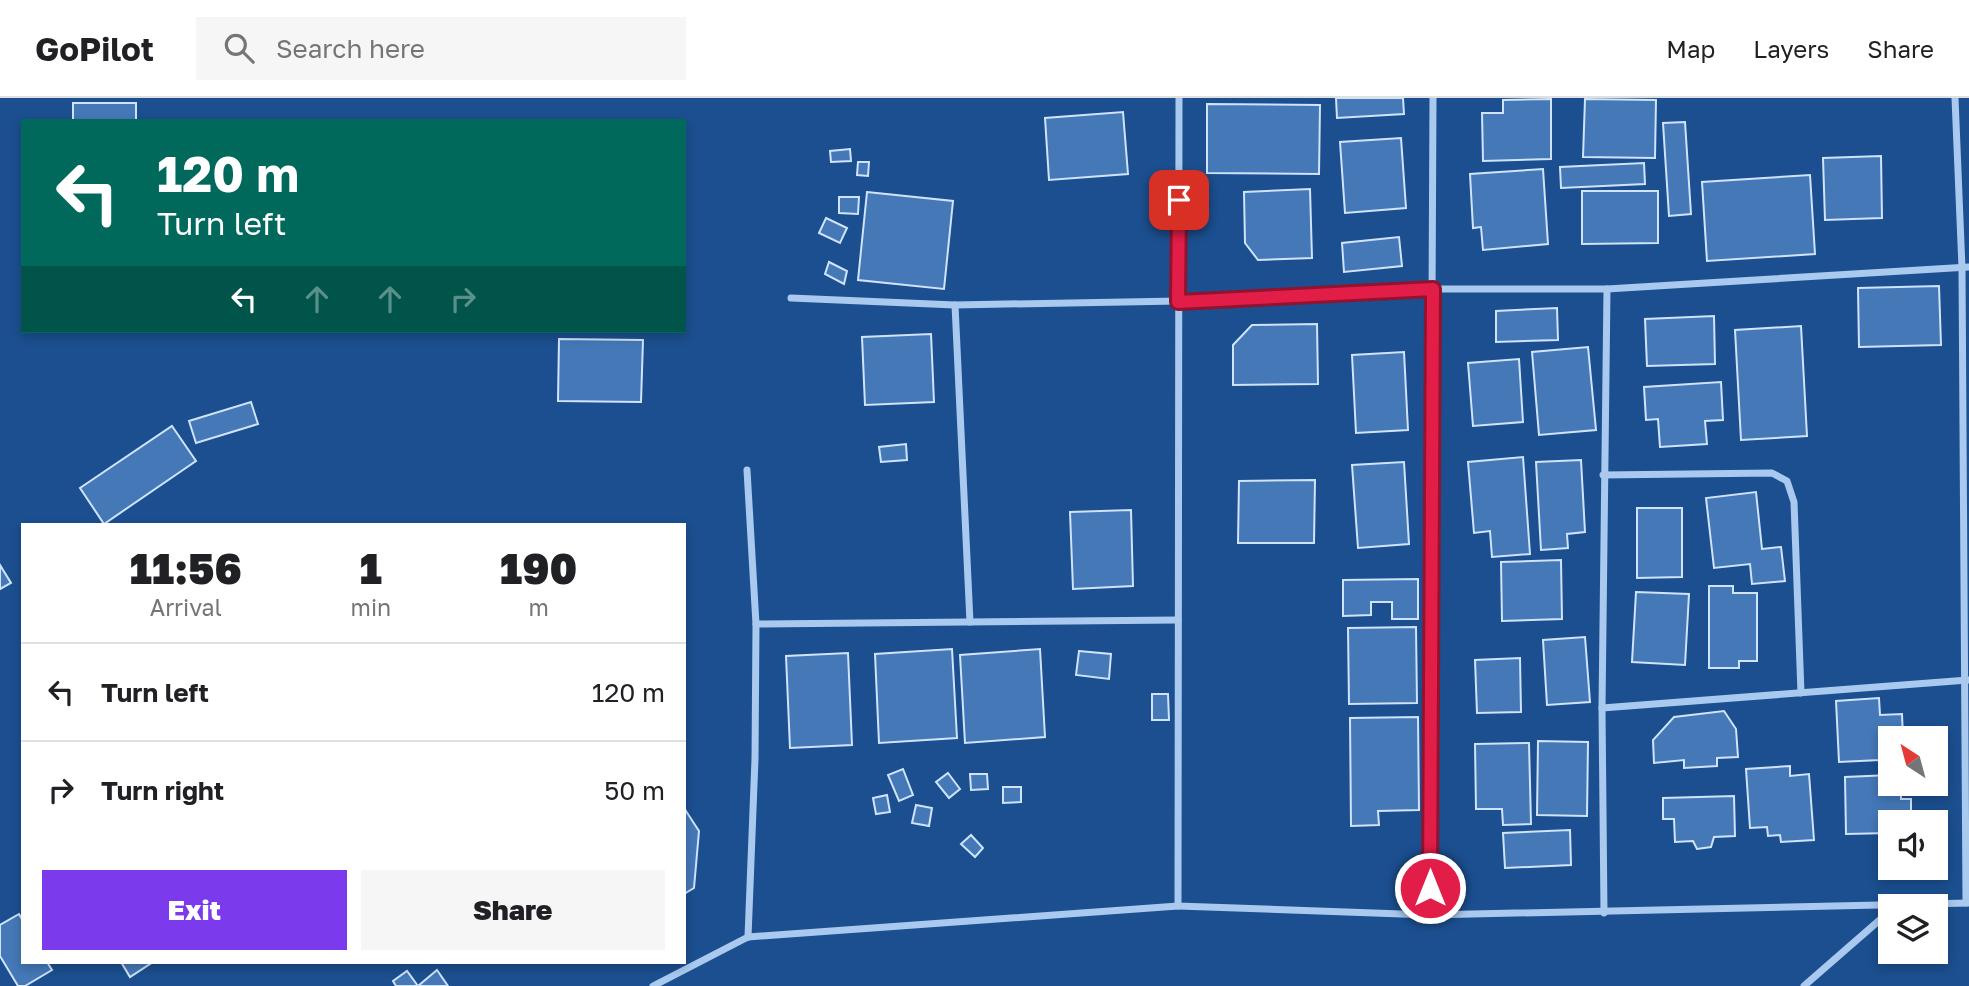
<!DOCTYPE html>
<html lang="en">
<head>
<meta charset="utf-8">
<style>
	:root { --surface:#fff; --page:#f6f6f6; --text:#202124; --muted:#757577; --line:#e0e0e0; --accent:#7c3aed }
	body { margin:0; font-family:"Golos Text",sans-serif; background:var(--page); color:var(--text); height:100vh; display:flex; flex-direction:column; font-size:26px; white-space:nowrap }
	* { box-sizing:border-box; margin:0 }
	p { font-size:23px; color:var(--muted) }
	.icon { flex:none; width:38px; height:38px; fill:none; stroke:currentColor; stroke-width:2; stroke-linecap:round; stroke-linejoin:round }
	.map { position:relative; flex:1; overflow:hidden }
	.panel { position:absolute; left:21px; top:425px; width:665px; height:441px; display:flex; flex-direction:column; background:var(--surface); border-radius:0px; box-shadow:0 4px 10px #0003 }
	.panel>* { flex:none }
	.guide { position:absolute; left:21px; top:21px; width:665px; height:214px; border-radius:0px; box-shadow:0 4px 10px #0003; background:#00695c; color:#fff; overflow:hidden }
	.needle { width:46px; rotate:324deg }
	.fabs { position:absolute; left:1878px; top:628px; display:grid; gap:14px }
	.fabs a { display:grid; place-items:center; width:70px; height:70px; border-radius:0px; background:var(--surface); box-shadow:0 4px 10px #0003; font-size:35px }
	.pin { position:absolute; display:grid; place-items:center; width:60px; height:60px; color:#fff; margin:-30px; border-radius:14px; box-shadow:0 4px 10px #0006 }
	.me { position:absolute; width:77px; margin:-38px; rotate:0deg; stroke-linejoin:round; filter:drop-shadow(0 0 5px #0008) }
	.turn { display:flex; align-items:center; gap:24px; height:147px; padding:0 21px; font-size:32px }
	.turn .icon { width:91px; height:91px; stroke-width:2.5 }
	.turn b { display:block; font-size:49px; line-height:60px }
	.lanes { display:flex; align-items:center; height:66px; padding:0 21px; background:#0003; justify-content:center; gap:35px; direction:ltr }
	.lanes .off { opacity:.35 }
	.eta { display:flex; justify-content:space-evenly; align-items:center; height:119px; text-align:center }
	.eta b { font-size:42px; font-weight:800; line-height:49px }
	.button { display:flex; gap:14px; margin-top:auto; padding:14px 21px }
	.button a { flex:1; height:80px; border-radius:0px; background:var(--accent); color:#fff; font-size:28px; font-weight:800; line-height:80px; text-align:center }
	.button a+a { background:var(--page); color:var(--text) }
	ul { padding:0; list-style:none }
	li { display:flex; align-items:center; gap:21px; height:98px; padding:0 21px; border-top:2px solid var(--line) }
	li div { flex:1 }
	li b { display:block; font-size:26px }
	li em { font-style:normal }
	header { display:flex; align-items:center; gap:42px; box-sizing:border-box; height:98px; padding:0 35px; background:var(--surface); border-bottom:2px solid var(--line) }
	header strong { font-size:33px }
	nav { display:flex; gap:38px; margin-inline-start:auto; font-size:24px }
	.search { width:490px; height:63px; background:var(--page); display:flex; align-items:center; gap:18px; box-sizing:border-box; padding:0 24px; border-radius:0px; color:var(--muted); font-size:26px }
	.map>svg:first-child { display:block }
	.building { fill:#4478b7; stroke:#cfe3fa; stroke-width:2 }
	.lines { fill:none; stroke-linecap:round; stroke-linejoin:round }
	.minor { stroke:#a9c9ee; stroke-width:7 }
	.route-casing { stroke:#92132f; stroke-width:18 }
	.route { stroke:#e11d48; stroke-width:12 }
</style>
</head>
<body>
<header>
<strong>GoPilot</strong>
<div class="search"><svg class="icon" aria-label="search" viewBox="0 0 24 24"><circle cx="10" cy="10" r="6"/><path d="M15 15l6 6"/></svg>Search here</div>
<nav><a>Map</a><a>Layers</a><a>Share</a></nav>
</header>
<div class="map">
<svg width="1969" height="888" viewBox="0 0 1969 888">
	<rect width="100%" height="100%" fill="#1b4f8f"/>
	<g class="building">
		<polygon points="1336,0 1403,0 1404,16 1337,20"/>
		<polygon points="1551,1 1551,61 1483,63 1482,15 1503,15 1503,2"/>
		<polygon points="1585,1 1656,2 1655,60 1583,59"/>
		<rect x="73" y="5" width="63" height="18"/>
		<polygon points="1207,6 1320,7 1319,76 1207,75"/>
		<polygon points="1123,14 1128,76 1049,82 1045,20"/>
		<polygon points="1685,24 1691,116 1669,118 1663,25"/>
		<polygon points="1401,40 1406,110 1345,115 1340,44"/>
		<polygon points="850,51 851,63 831,64 830,53"/>
		<polygon points="1881,58 1882,120 1825,122 1823,60"/>
		<polygon points="858,64 869,64 868,78 857,77"/>
		<polygon points="1644,65 1645,86 1561,90 1560,69"/>
		<polygon points="1543,71 1548,146 1483,152 1481,129 1473,130 1470,76"/>
		<polygon points="1810,77 1815,156 1707,163 1702,84"/>
		<polygon points="1310,91 1312,160 1258,162 1245,145 1244,94"/>
		<polygon points="1582,93 1658,93 1658,145 1582,146"/>
		<polygon points="867,94 953,103 944,191 858,182"/>
		<polygon points="839,99 859,99 858,116 839,115"/>
		<polygon points="826,120 847,130 840,145 819,135"/>
		<polygon points="1399,139 1402,168 1344,174 1342,145"/>
		<polygon points="829,164 847,173 844,186 825,176"/>
		<polygon points="1939,188 1941,247 1859,249 1858,190"/>
		<polygon points="1557,210 1558,242 1496,244 1496,213"/>
		<polygon points="1714,218 1715,266 1647,268 1645,221"/>
		<polygon points="1317,226 1318,286 1233,287 1233,247 1252,227"/>
		<polygon points="1801,228 1807,338 1741,342 1735,232"/>
		<polygon points="931,236 934,304 865,307 862,239"/>
		<polygon points="559,241 643,242 641,304 558,303"/>
		<polygon points="1588,249 1596,332 1539,337 1532,254"/>
		<polygon points="1404,254 1408,332 1356,335 1352,257"/>
		<polygon points="1519,261 1523,324 1473,328 1468,265"/>
		<polygon points="1721,284 1723,322 1705,323 1707,346 1660,349 1658,321 1646,322 1644,289"/>
		<polygon points="251,304 258,326 196,345 189,323"/>
		<polygon points="172,328 196,363 104,426 80,390"/>
		<polygon points="906,346 907,362 881,364 879,349"/>
		<polygon points="1523,359 1530,456 1492,459 1490,433 1474,435 1468,364"/>
		<polygon points="1581,362 1585,434 1567,436 1568,450 1541,452 1536,364"/>
		<polygon points="1404,364 1409,446 1358,450 1352,367"/>
		<polygon points="1315,382 1314,445 1238,445 1239,383"/>
		<polygon points="1756,394 1762,451 1781,449 1785,483 1752,486 1750,466 1714,470 1706,400"/>
		<polygon points="1637,410 1682,410 1682,479 1637,480"/>
		<polygon points="1131,412 1133,488 1073,491 1070,414"/>
		<polygon points="1561,462 1562,521 1502,523 1501,464"/>
		<polygon points="0,467 11,485 0,491"/>
		<polygon points="1418,481 1418,521 1392,521 1392,504 1371,504 1371,517 1343,518 1343,482"/>
		<polygon points="1709,488 1733,488 1733,495 1757,495 1757,563 1739,563 1739,570 1709,570"/>
		<polygon points="1636,494 1689,496 1685,567 1632,564"/>
		<polygon points="1416,529 1417,605 1349,606 1348,530"/>
		<polygon points="1585,539 1590,604 1547,607 1543,542"/>
		<polygon points="952,551 957,640 879,645 875,556"/>
		<polygon points="1040,551 1045,639 965,645 960,557"/>
		<polygon points="1079,553 1111,556 1109,581 1076,577"/>
		<polygon points="848,555 852,647 790,650 786,558"/>
		<polygon points="1520,560 1521,614 1477,615 1475,562"/>
		<polygon points="1152,596 1168,596 1169,622 1152,622"/>
		<polygon points="1879,600 1880,617 1902,616 1903,640 1890,640 1890,647 1880,647 1880,662 1839,664 1836,603"/>
		<polygon points="1724,613 1736,631 1738,659 1717,660 1717,668 1684,670 1684,662 1654,665 1653,642 1674,619"/>
		<polygon points="1418,619 1419,712 1378,713 1379,727 1351,728 1350,620"/>
		<polygon points="1538,643 1588,644 1587,718 1537,717"/>
		<polygon points="1529,645 1531,726 1503,727 1502,711 1476,711 1475,646"/>
		<polygon points="1790,668 1790,678 1809,676 1814,742 1781,744 1780,737 1768,738 1767,729 1750,730 1746,671"/>
		<polygon points="903,671 913,697 899,703 888,677"/>
		<polygon points="948,675 960,691 949,700 936,684"/>
		<polygon points="970,676 987,676 988,691 971,692"/>
		<polygon points="1890,677 1890,686 1901,686 1901,701 1911,701 1911,724 1890,724 1890,735 1846,736 1845,679"/>
		<polygon points="1003,689 1021,689 1021,704 1003,705"/>
		<polygon points="887,697 890,714 876,716 873,700"/>
		<polygon points="1734,698 1735,738 1714,739 1711,749 1697,751 1693,743 1675,744 1674,721 1663,721 1663,700"/>
		<polygon points="916,707 932,710 929,728 912,725"/>
		<polygon points="684,710 699,733 694,790 684,796"/>
		<polygon points="1570,732 1571,767 1505,770 1503,735"/>
		<polygon points="971,737 983,750 975,759 961,746"/>
		<polygon points="19,816 23,823 23,864 47,864 52,872 25,888 18,888 0,858 0,827"/>
		<polygon points="121,864 153,864 130,879"/>
		<polygon points="437,872 448,888 396,888 393,883 407,873 418,888"/>
	</g>
	<g class="lines">
		<g class="minor">
			<polyline points="1179,0 1178,808 1429,817 1969,805"/>
			<polyline points="1955,0 1962,170 1966,805"/>
			<polyline points="791,200 955,207 1178,203 1433,191 1607,191 1969,169"/>
			<polyline points="955,207 970,524"/>
			<polyline points="747,372 756,526 755,661 748,839"/>
			<polyline points="1603,377 1772,375 1787,383 1794,404 1801,595"/>
			<polyline points="756,526 1178,522"/>
			<polyline points="1602,610 1968,582"/>
			<polyline points="1604,815 1602,610 1607,191"/>
			<polyline points="1429,817 1433,0"/>
			<polyline points="653,888 748,839 1178,808"/>
			<polyline points="1804,888 1890,813"/>
		</g>
	</g>
	<g class="lines">
		<defs>
			<polyline id="route" points="1179,102 1178,204 1433,191 1430,790"/>
		</defs>
		<use href="#route" class="route-casing"/>
		<use href="#route" class="route"/>
	</g>
</svg>
<div class="fabs">
<a><svg class="needle" viewBox="-14 -14 28 28"><path d="M0-13l5 13h-10z" fill="#e53935"/><path d="M0 13l5-13h-10z" fill="#757577"/></svg></a>
<a><svg class="icon" aria-label="sound" viewBox="0 0 24 24"><path d="M4 9h4l5-4v14l-5-4H4zM17 9q2 3 0 6"/></svg></a>
<a><svg class="icon" aria-label="layers" viewBox="0 0 24 24"><path d="M12 4l9 5-9 5-9-5zM3 14l9 5 9-5"/></svg></a>
</div>
<div class="pin" style="left:1179px;top:102px;background:#d93025"><svg class="icon" aria-label="arrive" viewBox="0 0 24 24"><path d="M6 21V4h12l-3 4 3 4H6"/></svg></div>
<svg class="me" style="left:1430px;top:790px" viewBox="-20 -20 40 40"><circle r="17" fill="#e11d48" stroke="#fff" stroke-width="3"/><path d="M0-11L8 9 0 5-8 9z" fill="#fff"/></svg>
<div class="guide">
<div class="turn"><svg class="icon" aria-label="left" viewBox="0 0 24 24"><path d="M17 20v-9H6M10 6l-5 5 5 5"/></svg><div><b>120 m</b>Turn left</div></div>
<div class="lanes"><svg class="icon" aria-label="left" viewBox="0 0 24 24"><path d="M17 20v-9H6M10 6l-5 5 5 5"/></svg><svg class="icon off" aria-label="ahead" viewBox="0 0 24 24"><path d="M12 20V5M6 11l6-6 6 6"/></svg><svg class="icon off" aria-label="ahead" viewBox="0 0 24 24"><path d="M12 20V5M6 11l6-6 6 6"/></svg><svg class="icon off" aria-label="right" viewBox="0 0 24 24"><path d="M7 20v-9h11M14 6l5 5-5 5"/></svg></div>
</div>
<section class="panel">
<div class="eta">
<div><b>11:56</b><p>Arrival</p></div>
<div><b>1</b><p>min</p></div>
<div><b>190</b><p>m</p></div>
</div>
<ul>
<li><svg class="icon" aria-label="left" viewBox="0 0 24 24"><path d="M17 20v-9H6M10 6l-5 5 5 5"/></svg><div><b>Turn left</b></div><em>120 m</em></li>
<li><svg class="icon" aria-label="right" viewBox="0 0 24 24"><path d="M7 20v-9h11M14 6l5 5-5 5"/></svg><div><b>Turn right</b></div><em>50 m</em></li>
</ul>
<div class="button"><a>Exit</a><a>Share</a></div>
</section>
</div>
</body>
</html>
